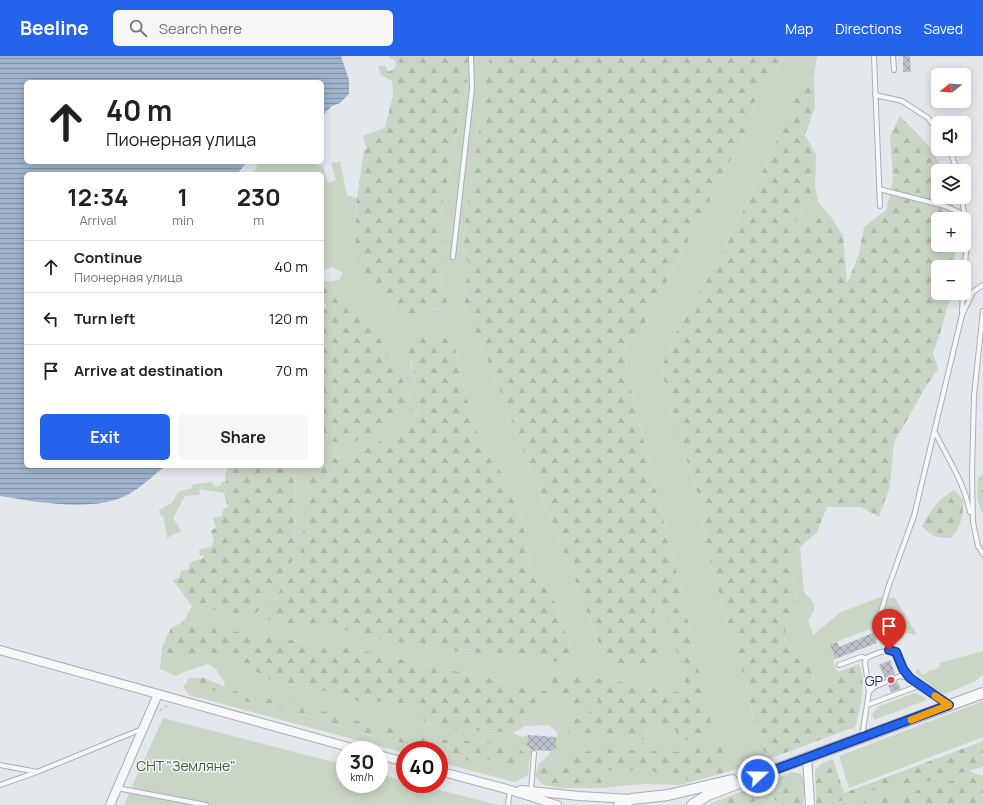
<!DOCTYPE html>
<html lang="en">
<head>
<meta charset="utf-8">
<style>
	:root { --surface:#fff; --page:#f6f6f6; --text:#202124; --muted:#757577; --line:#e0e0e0; --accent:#2563eb }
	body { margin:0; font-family:Manrope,sans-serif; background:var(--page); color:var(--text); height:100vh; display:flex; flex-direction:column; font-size:15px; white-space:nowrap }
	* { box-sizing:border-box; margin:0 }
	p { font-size:13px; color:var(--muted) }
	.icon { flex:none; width:22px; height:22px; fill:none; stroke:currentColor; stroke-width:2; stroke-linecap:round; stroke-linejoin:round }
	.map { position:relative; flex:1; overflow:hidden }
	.sheet { position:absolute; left:24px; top:116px; width:300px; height:296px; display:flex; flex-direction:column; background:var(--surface); border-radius:6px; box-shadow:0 2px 10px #0003 }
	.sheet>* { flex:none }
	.guide { position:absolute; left:24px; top:24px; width:300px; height:84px; border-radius:6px; box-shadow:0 2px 10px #0003; background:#fff; color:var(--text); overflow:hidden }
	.needle { width:26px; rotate:253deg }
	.buttons { position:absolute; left:931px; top:12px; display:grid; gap:8px }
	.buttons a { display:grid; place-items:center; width:40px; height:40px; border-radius:6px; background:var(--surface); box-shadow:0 2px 10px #0003; font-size:20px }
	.speed { position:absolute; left:336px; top:685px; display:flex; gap:8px; font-size:20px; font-weight:700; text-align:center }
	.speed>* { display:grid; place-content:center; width:52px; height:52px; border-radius:50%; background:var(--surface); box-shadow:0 2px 10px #0003; line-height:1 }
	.speed small { font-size:10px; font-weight:400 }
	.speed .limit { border:6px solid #d22; background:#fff; color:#111 }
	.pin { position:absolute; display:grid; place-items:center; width:34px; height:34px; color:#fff; margin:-41px -17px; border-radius:50% 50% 50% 0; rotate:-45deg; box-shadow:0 0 4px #0007 }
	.pin .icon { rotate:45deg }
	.me { position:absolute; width:44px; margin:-22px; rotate:69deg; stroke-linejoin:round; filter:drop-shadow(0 0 3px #0008) }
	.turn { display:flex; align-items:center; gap:14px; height:84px; padding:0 16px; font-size:18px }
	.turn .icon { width:52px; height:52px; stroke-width:2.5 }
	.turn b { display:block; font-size:28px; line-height:34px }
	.eta { display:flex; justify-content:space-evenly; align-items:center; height:68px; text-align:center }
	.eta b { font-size:24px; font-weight:700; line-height:28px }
	.cta { display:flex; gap:8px; margin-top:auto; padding:8px 16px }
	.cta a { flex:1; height:46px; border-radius:6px; background:var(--accent); color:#fff; font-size:16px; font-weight:700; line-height:46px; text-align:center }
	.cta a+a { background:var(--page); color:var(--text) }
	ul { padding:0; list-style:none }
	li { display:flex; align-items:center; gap:12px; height:52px; padding:0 16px; border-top:1px solid var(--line) }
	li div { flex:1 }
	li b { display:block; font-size:15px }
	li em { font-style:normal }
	header { display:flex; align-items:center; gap:24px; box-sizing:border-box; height:56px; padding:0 20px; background:var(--accent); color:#fff }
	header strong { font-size:19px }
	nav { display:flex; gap:22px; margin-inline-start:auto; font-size:14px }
	.search { width:280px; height:36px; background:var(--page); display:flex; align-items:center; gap:10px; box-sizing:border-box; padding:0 14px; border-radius:6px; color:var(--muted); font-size:15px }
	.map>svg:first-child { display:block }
	.green { fill:#c9d6c5 }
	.forest { fill:url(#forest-firs) }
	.water { fill:url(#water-rules) }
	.building { fill:url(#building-cross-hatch) }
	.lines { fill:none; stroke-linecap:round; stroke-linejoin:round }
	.service-casing { stroke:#a9aeb7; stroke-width:6 }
	.minor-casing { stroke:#a9aeb7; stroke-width:10 }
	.tertiary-casing { stroke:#a9aeb7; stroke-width:12 }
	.path { stroke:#c2c5cb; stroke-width:1.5; stroke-dasharray:3 3; stroke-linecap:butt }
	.service { stroke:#f7f8fa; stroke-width:4 }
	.minor { stroke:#f7f8fa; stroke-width:8 }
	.tertiary { stroke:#f7f8fa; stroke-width:10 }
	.route-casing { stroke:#184099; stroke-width:10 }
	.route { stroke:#2563eb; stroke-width:7 }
	.slow { stroke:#f59e0b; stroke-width:7 }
	.poi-dot { fill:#d1495b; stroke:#f4f6f9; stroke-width:1.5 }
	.labels { text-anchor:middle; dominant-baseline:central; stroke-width:3; stroke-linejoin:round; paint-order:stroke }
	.poi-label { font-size:14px; fill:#2b3445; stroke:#f4f6f9; text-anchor:end }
	.park-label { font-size:14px; fill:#3f6138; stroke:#f4f6f9 }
</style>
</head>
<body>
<header>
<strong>Beeline</strong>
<div class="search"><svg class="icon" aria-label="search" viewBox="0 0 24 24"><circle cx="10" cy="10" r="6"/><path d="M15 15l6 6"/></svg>Search here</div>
<nav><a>Map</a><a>Directions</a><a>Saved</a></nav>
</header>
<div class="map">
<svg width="983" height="749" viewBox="0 0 983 749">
	<defs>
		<pattern id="forest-firs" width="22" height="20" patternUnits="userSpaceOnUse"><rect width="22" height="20" fill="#c9d6c5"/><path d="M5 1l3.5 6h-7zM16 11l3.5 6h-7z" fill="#adb8ab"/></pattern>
		<pattern id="water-rules" width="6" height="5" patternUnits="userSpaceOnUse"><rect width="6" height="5" fill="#9fb4cc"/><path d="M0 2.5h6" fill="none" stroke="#8293a7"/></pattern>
		<pattern id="building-cross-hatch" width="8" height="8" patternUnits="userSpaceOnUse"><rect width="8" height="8" fill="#bbc0ca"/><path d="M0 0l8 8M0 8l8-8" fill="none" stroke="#989da6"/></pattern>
	</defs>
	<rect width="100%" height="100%" fill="#e4e7ec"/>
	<g class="green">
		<path d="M468,0H490L462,188L469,210L464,239L466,258L482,290L505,346L520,387L557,477L607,609L660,597L652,532L667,566L679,599L685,618L684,636L667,635L641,629L574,619L552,617L549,637L565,643L595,640L598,646L588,657L572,665L596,681L619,679L646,684L648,672L676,673L679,686L695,601L684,546L626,314L627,301L745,77L749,63L759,35L779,12L783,0H817L814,21L804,24L793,40L788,60L759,123L727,187L676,277L662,311L668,345L698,438L708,498L749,638L751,656L754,665L762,680L765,697L771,702L730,715L725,695L719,686L681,696H651L555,716L547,710L538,712L539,708L548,700L550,695L555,692L557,676L549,669L525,670L522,663L526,654L534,649L537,643L549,636L519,629L351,592L255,579L183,566L192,550L254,561L293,504L296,456L295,410H316L307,422L303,482L300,500L294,515L261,562L290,568L342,572L355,579L461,596L502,598L575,608L557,550L530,508L523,467L507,427L476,375L462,326L455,291L410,306L418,333L420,353C416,357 412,363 407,367C383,388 353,399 322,405V381L328,385L412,354C404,319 385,286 361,259C351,248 339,238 330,225L339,224L343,217L332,211L322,214V118H248L254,116L259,106H307L323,110L328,127L336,124L331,107L340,105L347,139L357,142L355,198L366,218L403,263L412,269L425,253H434L447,251L440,223L445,193L439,168L467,25Z"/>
		<polygon points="815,130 818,146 831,161 812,163 789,171 802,157"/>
		<polygon points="226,425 224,437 199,433 200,439 185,440 173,462 181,475 167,482 163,459 161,460 159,454 172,447 178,436 192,432 191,429 211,426 216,431 221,429 221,426"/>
		<path d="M800,491L804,536L814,547V554L808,565L813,579L841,556L881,541L895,542L917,579C906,577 894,572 885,582L887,587L882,589L879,584L876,585L870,573L830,588L835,603L833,604L835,612L839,616L834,626L823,633L815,628L813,619L795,601L784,582L787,566L796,543L791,514Z"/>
		<path d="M162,591L168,599L197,606L200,593L229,602L238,603L251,613L272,625L321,634L365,647L384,645L408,648L421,655L424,665L435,672L513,677L522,681L528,679L527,690L533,694L529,704L528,719L515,726L439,706V699L481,707L493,702L500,707L505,688L488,686L463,685L415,681L391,672L347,663L301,648L277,645L256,639L240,637L224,630L225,627L215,612L208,608C198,612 183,615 176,620L160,613Z"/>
		<path d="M983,595V618L976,625L945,638C934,635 924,624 916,617L917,612L923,619L929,615L939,612L940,607Z"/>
		<polygon points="186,627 195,632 216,635 235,644 255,647 298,657 374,681 399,686 421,694 405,694 405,697 189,639 183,630"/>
		<polygon points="915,637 921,639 927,644 874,664 872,658 879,650"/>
		<polygon points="983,645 983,681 849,732 839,700"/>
		<polygon points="163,662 345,709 345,728 379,728 379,718 405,725 405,728 417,728 498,749 124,749"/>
		<path d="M650,713C666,722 687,724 705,722L680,729L642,728L601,732L602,716L613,714L622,718L633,714Z"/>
		<polygon points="969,714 975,718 916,735 878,742 863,746 863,749 828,749 875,734 914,729"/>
		<path d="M792,716L801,718C807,727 804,739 803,749L799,735L793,727C771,723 748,735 727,743C720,746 715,749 707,749Z"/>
		<polygon points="768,742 777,745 782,749 743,749"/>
	</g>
	<g class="forest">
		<polygon points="388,0 468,0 467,25 439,168 445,193 440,223 448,251 425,253 412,269 403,263 366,218 355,198 357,142 364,94 367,93 363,82 365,79 385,72 393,39 392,25 381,19 378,10 384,9 389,16 396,11 395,5"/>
		<polygon points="490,0 783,0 779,12 759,35 749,63 745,77 627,301 626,314 684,546 695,601 713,676 679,686 675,673 648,672 646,684 619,679 596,681 567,679 572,665 588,657 598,645 595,640 572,653 565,643 549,637 537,643 534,649 526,654 522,663 525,670 513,677 435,672 424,665 421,655 408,648 384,645 365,647 321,634 272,625 251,613 238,603 229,602 200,593 197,606 168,599 162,591 171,572 183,566 255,579 351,592 519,629 549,636 540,622 552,617 574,619 641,629 667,635 684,636 685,618 667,566 652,534 660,597 647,609 607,609 557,477 520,387 505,346 482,290 466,258 464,239 469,210 462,188"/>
		<path d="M814,21L815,51L805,79L816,98L815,130L802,157L790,171L812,163L831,161L843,179L847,228L859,198L864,171L886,154L893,124L890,80L900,60L930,91L944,115H938V141H953L955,163H938V189H956L954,211H938V237H951L940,278L933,297L938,313L924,333L913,354L894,386L890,430L879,461L861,451H827L817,476L800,491L791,514L796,543L787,566L784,583L795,601L810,612L815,628L823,633L834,626L839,616L859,608C867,624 860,655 855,671L771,702L758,689L762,680C753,664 751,656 749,638L708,498L698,438L668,345L662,311L676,277L727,187L759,123L788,60L793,40L804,24Z"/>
		<path d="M322,225H330C339,238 351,248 361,259C385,286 404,319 412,354L393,366L350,388L328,385L322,381V257L326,250L322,241Z"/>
		<path d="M428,279L442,280L455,291L462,326L476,374L507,427L523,467L530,508L557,550L575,608L502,598L461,596L355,579L342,572L290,568L260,562L294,515L300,500L303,482L304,452L307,422L316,410H322V405C360,397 395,384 420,353C418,330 411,310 408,287Z"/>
		<polygon points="234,410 295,410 296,456 293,504 254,561 192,550 173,524 179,522 181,515 189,513 190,506 204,502 203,499 200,500 199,494 213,490 212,487 214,486 211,475 216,471 213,462 222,460 223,453 228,451 224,437 226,425 225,419 228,412"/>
		<path d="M983,418V457C976,446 977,434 978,422Z"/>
		<path d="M954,434L963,443C964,458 961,471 951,482C937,482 932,481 922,470C932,453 937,444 954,434Z"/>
		<polygon points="189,622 204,622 240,637 256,639 277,645 301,648 347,663 391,672 415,681 463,685 488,686 505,688 524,696 529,704 520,711 508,714 493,702 481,707 439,699 439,694 421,694 399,686 375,681 298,657 255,647 235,644 216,635 195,632 186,627"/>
		<path d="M983,685V711L914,729L875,734L828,749H816L815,714C821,708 826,705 833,703L844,737Z"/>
		<polygon points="719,686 725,695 730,715 705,722 692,724 677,723 658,718 650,713 633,714 622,718 613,714 602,716 601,732 558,732 542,728 535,720 538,712 547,710 555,716 566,712 571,702 594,693 681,696"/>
		<polygon points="975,718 983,720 983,749 863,749 863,746 878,742 916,735"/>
		<path d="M786,726L793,727L799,735L803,748L802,749H782C768,736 759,746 743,749C735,749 724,749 715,749C735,738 764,727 786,726Z"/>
	</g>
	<path class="water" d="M0,0H341L349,24V38L340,47L332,50L322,60V26H26V106H247L237,118H26V410H168L163,412C152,420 142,431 129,438C97,457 35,446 0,440Z"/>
	<g class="building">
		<polygon points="903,0 910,0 911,16 903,16"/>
		<polygon points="873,577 877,587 835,603 830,588 837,586 839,591"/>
		<polygon points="890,604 895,618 885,622 879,609"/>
		<polygon points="897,625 901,633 891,636 888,629"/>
		<polygon points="528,679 556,681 556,692 550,695 533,694 527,690"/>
	</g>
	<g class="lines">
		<defs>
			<g id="service">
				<polyline points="874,0 880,150"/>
				<polyline points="893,0 894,14"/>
				<polyline points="875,39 902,45 928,62 938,76"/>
				<polyline points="949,93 951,97 957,115"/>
				<polyline points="879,133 945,150 959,156 963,163"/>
				<polyline points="962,141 965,165"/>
				<polyline points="964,166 968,173 964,220"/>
				<polyline points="453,201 472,32 471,0"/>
				<polyline points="983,255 974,340 972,417 973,466 978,490 983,498"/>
				<polyline points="962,256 963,237"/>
				<path d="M935,376C948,404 964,425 970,456"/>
				<polyline points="883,579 880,559 888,532 914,460 962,259 973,236 983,229"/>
				<polyline points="839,609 861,601 866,602"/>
				<path d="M869,636L865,607L866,602C876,598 885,592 896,597L903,613L910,622"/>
				<polyline points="867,649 921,629"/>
				<polyline points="862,680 869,636 874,631 900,620 905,621 921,629 948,649"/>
				<polyline points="0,709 37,716"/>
				<polyline points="0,729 37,716 142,673"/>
				<polyline points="117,732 206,749"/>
				<polyline points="531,735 534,697"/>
				<polyline points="508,749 510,734"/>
			</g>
			<g id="minor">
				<polyline points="0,594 359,694"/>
				<polyline points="379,699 405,706"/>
				<polyline points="807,702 810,749"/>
				<polyline points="439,715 510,734 557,749"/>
				<polyline points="521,734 579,740 631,743"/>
				<polyline points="110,749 158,638"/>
			</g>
			<g id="tertiary">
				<polyline points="619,749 632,743 668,739 732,724"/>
				<polyline points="692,749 708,739 771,715 983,637"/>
			</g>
		</defs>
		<use href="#service" class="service-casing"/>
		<use href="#minor" class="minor-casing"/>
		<use href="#tertiary" class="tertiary-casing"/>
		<g class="path">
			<polyline points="160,655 164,651 169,650"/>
			<polyline points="362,686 378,690"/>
		</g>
		<use href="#service" class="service"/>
		<use href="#minor" class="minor"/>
		<use href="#tertiary" class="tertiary"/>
	</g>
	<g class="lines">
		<defs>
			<polyline id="route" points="758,720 949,649 910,622 903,613 896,596 889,594"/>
		</defs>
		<use href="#route" class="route-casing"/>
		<use href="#route" class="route"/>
		<polyline class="slow" points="911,664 949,649 935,640"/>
	</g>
	<circle class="poi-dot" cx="891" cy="624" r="4"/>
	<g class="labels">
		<g class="poi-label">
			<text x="883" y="624">GP</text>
		</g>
		<g class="park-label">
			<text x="186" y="709">СНТ "Земляне"</text>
		</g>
	</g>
</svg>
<div class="buttons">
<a><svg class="needle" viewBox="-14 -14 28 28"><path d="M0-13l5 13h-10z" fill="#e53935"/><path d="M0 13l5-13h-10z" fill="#757577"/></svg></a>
<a><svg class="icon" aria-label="sound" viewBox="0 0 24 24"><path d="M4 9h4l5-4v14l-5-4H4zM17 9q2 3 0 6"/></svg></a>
<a><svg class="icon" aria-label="layers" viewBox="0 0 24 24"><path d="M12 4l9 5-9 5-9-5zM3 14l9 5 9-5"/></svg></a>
<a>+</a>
<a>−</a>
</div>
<div class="speed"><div>30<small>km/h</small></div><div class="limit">40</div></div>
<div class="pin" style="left:889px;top:594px;background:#d93025"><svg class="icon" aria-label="arrive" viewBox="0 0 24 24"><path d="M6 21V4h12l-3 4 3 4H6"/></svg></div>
<svg class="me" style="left:758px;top:720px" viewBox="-20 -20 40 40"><circle r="17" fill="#2563eb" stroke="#fff" stroke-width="3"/><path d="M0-11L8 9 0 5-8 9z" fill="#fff"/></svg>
<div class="guide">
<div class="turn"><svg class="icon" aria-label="ahead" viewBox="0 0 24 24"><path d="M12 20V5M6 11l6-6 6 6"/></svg><div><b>40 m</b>Пионерная улица</div></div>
</div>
<section class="sheet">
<div class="eta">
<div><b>12:34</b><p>Arrival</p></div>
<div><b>1</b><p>min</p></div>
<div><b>230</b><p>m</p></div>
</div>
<ul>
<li><svg class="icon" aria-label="ahead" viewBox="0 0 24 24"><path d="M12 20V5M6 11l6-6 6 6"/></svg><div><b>Continue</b><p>Пионерная улица</p></div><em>40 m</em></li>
<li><svg class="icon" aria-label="left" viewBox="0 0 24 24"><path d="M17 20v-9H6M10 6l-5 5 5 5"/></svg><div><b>Turn left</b></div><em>120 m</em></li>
<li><svg class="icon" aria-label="arrive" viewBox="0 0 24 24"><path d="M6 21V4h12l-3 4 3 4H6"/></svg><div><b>Arrive at destination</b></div><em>70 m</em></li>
</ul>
<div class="cta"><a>Exit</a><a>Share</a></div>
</section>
</div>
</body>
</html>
